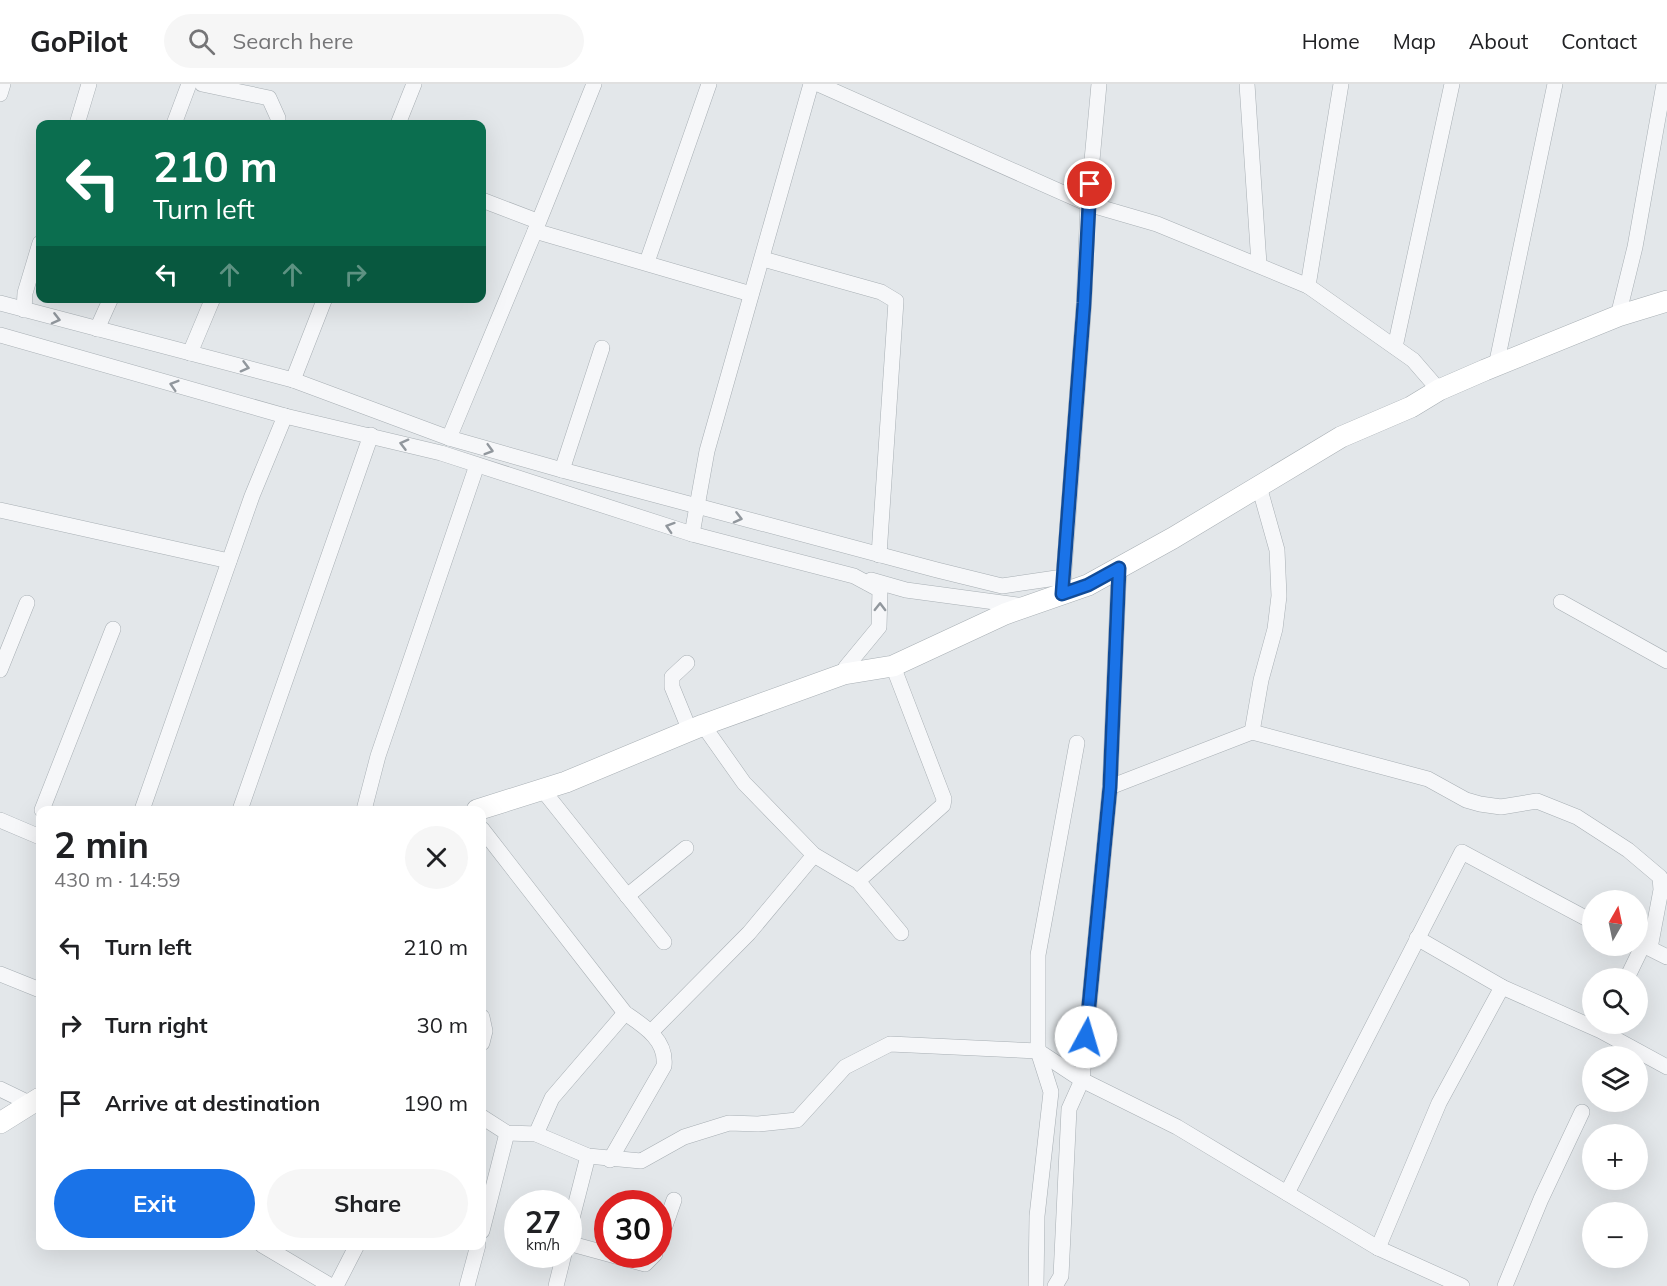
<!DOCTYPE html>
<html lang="en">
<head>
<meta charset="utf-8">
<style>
	:root { --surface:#fff; --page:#f6f6f6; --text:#202124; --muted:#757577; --line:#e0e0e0; --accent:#1a73e8 }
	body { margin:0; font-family:Mulish,sans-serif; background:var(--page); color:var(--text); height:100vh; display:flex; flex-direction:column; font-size:22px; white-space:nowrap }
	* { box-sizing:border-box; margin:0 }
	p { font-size:20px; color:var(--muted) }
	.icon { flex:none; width:33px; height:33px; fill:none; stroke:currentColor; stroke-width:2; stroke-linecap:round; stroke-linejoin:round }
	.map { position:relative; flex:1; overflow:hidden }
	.sheet { position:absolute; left:36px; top:722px; width:450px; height:444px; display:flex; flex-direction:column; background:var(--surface); border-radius:12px; box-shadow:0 6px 24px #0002 }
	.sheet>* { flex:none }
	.top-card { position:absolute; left:36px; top:36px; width:450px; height:183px; border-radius:12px; box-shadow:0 6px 24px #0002; background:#0b6e4f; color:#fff; overflow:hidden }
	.needle { width:39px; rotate:9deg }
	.controls { position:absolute; left:1582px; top:806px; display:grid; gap:12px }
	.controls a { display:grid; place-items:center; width:66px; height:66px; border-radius:50%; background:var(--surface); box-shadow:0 6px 24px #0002; font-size:30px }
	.speed { position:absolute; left:504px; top:1106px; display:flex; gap:12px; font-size:30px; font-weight:700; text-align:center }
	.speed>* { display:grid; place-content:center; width:78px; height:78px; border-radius:50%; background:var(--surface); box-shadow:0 6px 24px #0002; line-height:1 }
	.speed small { font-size:15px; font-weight:400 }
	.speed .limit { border:9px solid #d22; background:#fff; color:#111 }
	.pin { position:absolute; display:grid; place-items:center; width:51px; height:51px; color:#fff; margin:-26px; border:3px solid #fff; border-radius:50%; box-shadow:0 2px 6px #0007 }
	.me { position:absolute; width:66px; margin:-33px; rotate:6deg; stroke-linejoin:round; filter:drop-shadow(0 0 4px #0008) }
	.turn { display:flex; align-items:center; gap:21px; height:126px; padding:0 18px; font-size:27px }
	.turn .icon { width:78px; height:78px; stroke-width:2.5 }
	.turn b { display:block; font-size:42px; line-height:51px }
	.lanes { display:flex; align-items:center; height:57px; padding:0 18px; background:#0003; justify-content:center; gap:30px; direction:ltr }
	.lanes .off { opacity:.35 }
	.round { display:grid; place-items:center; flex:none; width:63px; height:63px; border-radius:32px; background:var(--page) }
	.headline { display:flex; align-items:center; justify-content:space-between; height:102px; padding:0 18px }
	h1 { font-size:36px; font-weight:700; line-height:45px }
	.primary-button { display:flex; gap:12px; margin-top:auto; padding:12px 18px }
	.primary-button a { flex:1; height:69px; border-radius:36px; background:var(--accent); color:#fff; font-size:24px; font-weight:700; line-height:69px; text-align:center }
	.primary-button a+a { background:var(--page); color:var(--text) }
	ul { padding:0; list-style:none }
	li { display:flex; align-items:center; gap:18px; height:78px; padding:0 18px }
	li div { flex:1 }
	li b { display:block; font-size:22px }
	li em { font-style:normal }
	header { display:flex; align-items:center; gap:36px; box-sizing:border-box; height:84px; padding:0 30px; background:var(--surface); border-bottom:2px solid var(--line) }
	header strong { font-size:28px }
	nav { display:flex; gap:33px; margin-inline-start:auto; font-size:21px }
	.search { width:420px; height:54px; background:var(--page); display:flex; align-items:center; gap:15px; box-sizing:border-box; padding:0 21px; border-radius:33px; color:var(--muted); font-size:22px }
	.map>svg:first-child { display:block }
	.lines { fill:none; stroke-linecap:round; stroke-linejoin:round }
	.street-casing { stroke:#a8afb4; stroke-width:16 }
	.secondary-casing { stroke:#a8afb4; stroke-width:22 }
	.street { stroke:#f6f7f9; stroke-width:15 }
	.secondary { stroke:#fff; stroke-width:21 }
	.oneway { stroke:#91979d }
	.route-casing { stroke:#114b97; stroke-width:15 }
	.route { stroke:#1a73e8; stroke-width:10 }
</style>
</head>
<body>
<header>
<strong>GoPilot</strong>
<div class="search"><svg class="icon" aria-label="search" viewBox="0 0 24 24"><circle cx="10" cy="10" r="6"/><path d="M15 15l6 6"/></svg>Search here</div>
<nav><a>Home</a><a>Map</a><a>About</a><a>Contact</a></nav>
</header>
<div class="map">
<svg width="1667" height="1202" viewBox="0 0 1667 1202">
	<rect width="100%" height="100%" fill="#e3e7ea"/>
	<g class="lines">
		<defs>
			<g id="street">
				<polyline points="202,0 269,14 278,34 278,40"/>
				<polyline points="594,0 535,147 751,210"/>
				<polyline points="818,0 1088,120 1157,140 1308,202 1413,276 1439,306"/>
				<polyline points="1247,0 1259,180"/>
				<polyline points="0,10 3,0"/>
				<polyline points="77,40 89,0"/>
				<polyline points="174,40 189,0"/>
				<polyline points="398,40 414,0"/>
				<polyline points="482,116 537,137"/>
				<polyline points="763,175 881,208 896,217 879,471"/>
				<polyline points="647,178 709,0"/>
				<polyline points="1308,202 1341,0"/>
				<polyline points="0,219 293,296 449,354 562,386 937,486 1002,502 1063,493"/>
				<polyline points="24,226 25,209 40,159"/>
				<polyline points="1618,232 1635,163 1664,0"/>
				<polyline points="97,245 111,214"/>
				<polyline points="0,251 285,332 441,369 692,450 854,492 880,506 879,543 846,583 844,590"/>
				<polyline points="1395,263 1452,0"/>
				<polyline points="190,269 213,214"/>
				<polyline points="1496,282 1555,0"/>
				<polyline points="293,296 325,214"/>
				<polyline points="449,354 535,147"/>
				<polyline points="562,386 602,264"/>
				<polyline points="0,426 229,477"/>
				<polyline points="692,450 707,367 811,0"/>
				<polyline points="871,496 906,506 1025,522"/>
				<polyline points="1063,501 1084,219 1088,120 1099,0"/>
				<polyline points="1561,518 1667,577"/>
				<polyline points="687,579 672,593 672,603 690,647"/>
				<polyline points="0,586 27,519"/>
				<polyline points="703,641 744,699 814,771 858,797 901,849"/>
				<polyline points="1252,648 1261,596 1275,545 1279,512 1277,466 1259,402"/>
				<polyline points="1110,703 1252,648 1428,695 1466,716 1480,720 1501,723 1537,717 1577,733 1628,766 1660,793 1661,806 1650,864"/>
				<polyline points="542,705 664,858"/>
				<polyline points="42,726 113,545"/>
				<polyline points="142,726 252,412 285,332"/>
				<polyline points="240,726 371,351"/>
				<polyline points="364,726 378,672 477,381"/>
				<polyline points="0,736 40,753"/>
				<path d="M482,745L625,929C644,942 667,956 664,982L610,1076"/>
				<polyline points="858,797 943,721 944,715 893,582"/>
				<polyline points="627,812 686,764"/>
				<polyline points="1417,854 1502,903 1601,947 1667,983"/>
				<polyline points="1641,860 1667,873"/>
				<polyline points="0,890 40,906"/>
				<polyline points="1627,894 1643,861"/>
				<polyline points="482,933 485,947 482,959"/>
				<polyline points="652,947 749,849 814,771"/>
				<polyline points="0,1005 31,1020"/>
				<polyline points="482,1033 507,1049 536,1050 588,1072 641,1077 684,1053 729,1039 758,1040 797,1036 845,983 890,960 1038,967 1082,996 1177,1043 1378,1164 1462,1202"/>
				<polyline points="536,1050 552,1014 625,929"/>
				<polyline points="1287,1109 1462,768 1593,838"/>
				<polyline points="482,1147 507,1049"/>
				<polyline points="568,1150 588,1072"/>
				<polyline points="568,1159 645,1180 655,1170"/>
				<polyline points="262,1161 331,1202"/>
				<polyline points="658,1162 674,1116"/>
				<polyline points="1378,1164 1439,1019 1502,903"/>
				<polyline points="336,1202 357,1161"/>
				<polyline points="467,1202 478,1161"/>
				<polyline points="556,1202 564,1170"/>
				<polyline points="1036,1202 1037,1132 1051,1008 1038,967 1038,871 1077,659"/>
				<polyline points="1055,1202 1061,1192 1069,1025 1082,996 1110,703 1119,484"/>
				<polyline points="1505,1202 1541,1115 1582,1028"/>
			</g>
			<g id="secondary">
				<polyline points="477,726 566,698 703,641 844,590 893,582 1005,530 1088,501 1173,454 1341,353 1411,323 1439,306 1485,286 1618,232 1667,217"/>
				<polyline points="0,1039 40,1014"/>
			</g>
		</defs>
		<use href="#street" class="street-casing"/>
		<use href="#secondary" class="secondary-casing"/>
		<use href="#street" class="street"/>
		<use href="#secondary" class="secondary"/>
	</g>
	<defs><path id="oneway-chevron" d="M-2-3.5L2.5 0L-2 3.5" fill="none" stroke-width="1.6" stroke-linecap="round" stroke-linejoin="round" transform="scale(1.5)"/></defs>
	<g class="oneway">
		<use href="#oneway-chevron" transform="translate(56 235) rotate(14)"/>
		<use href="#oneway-chevron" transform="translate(245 283) rotate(15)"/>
		<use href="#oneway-chevron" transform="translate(174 301) rotate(-163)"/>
		<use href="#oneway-chevron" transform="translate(404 360) rotate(-165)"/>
		<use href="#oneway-chevron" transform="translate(489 366) rotate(16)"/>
		<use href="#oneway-chevron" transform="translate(738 434) rotate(14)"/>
		<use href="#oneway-chevron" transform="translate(670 443) rotate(-162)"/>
		<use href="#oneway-chevron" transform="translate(880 523) rotate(-89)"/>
	</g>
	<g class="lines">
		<defs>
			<polyline id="route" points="1086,953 1110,703 1119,484 1088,501 1062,510 1084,219 1090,100"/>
		</defs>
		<use href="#route" class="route-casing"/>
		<use href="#route" class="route"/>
	</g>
</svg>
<div class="controls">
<a><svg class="needle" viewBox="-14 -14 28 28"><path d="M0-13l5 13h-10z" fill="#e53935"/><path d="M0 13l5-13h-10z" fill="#757577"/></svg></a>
<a><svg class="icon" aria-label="search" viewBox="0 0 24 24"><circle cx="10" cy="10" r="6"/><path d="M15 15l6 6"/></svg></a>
<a><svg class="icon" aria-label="layers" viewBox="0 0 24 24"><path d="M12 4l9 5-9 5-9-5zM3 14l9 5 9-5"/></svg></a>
<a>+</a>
<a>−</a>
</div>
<div class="speed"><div>27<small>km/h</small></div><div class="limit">30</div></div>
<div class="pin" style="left:1090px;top:100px;background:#d93025"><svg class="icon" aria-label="arrive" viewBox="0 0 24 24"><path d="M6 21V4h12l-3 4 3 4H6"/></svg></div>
<svg class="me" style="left:1086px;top:953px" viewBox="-20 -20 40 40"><circle r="19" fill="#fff"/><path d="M0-13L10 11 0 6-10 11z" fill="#1a73e8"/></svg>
<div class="top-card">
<div class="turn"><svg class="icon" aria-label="left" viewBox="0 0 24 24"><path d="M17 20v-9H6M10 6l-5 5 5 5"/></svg><div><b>210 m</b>Turn left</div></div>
<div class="lanes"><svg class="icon" aria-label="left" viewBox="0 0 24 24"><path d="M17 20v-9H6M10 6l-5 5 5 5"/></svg><svg class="icon off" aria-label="ahead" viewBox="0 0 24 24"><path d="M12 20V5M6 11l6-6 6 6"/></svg><svg class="icon off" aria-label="ahead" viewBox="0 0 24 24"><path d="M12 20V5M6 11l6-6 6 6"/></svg><svg class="icon off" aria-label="right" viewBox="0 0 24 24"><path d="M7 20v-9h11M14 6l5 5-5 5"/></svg></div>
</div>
<section class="sheet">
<div class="headline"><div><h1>2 min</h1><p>430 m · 14:59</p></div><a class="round"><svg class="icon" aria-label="close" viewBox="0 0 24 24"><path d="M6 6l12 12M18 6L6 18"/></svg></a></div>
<ul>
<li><svg class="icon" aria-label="left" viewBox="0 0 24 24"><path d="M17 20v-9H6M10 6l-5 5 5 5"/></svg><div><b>Turn left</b></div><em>210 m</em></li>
<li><svg class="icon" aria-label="right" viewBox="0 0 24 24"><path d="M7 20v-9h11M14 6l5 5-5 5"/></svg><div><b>Turn right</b></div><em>30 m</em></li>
<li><svg class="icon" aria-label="arrive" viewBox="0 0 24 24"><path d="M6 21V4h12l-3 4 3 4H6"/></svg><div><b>Arrive at destination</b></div><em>190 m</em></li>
</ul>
<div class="primary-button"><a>Exit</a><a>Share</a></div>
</section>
</div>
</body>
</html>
